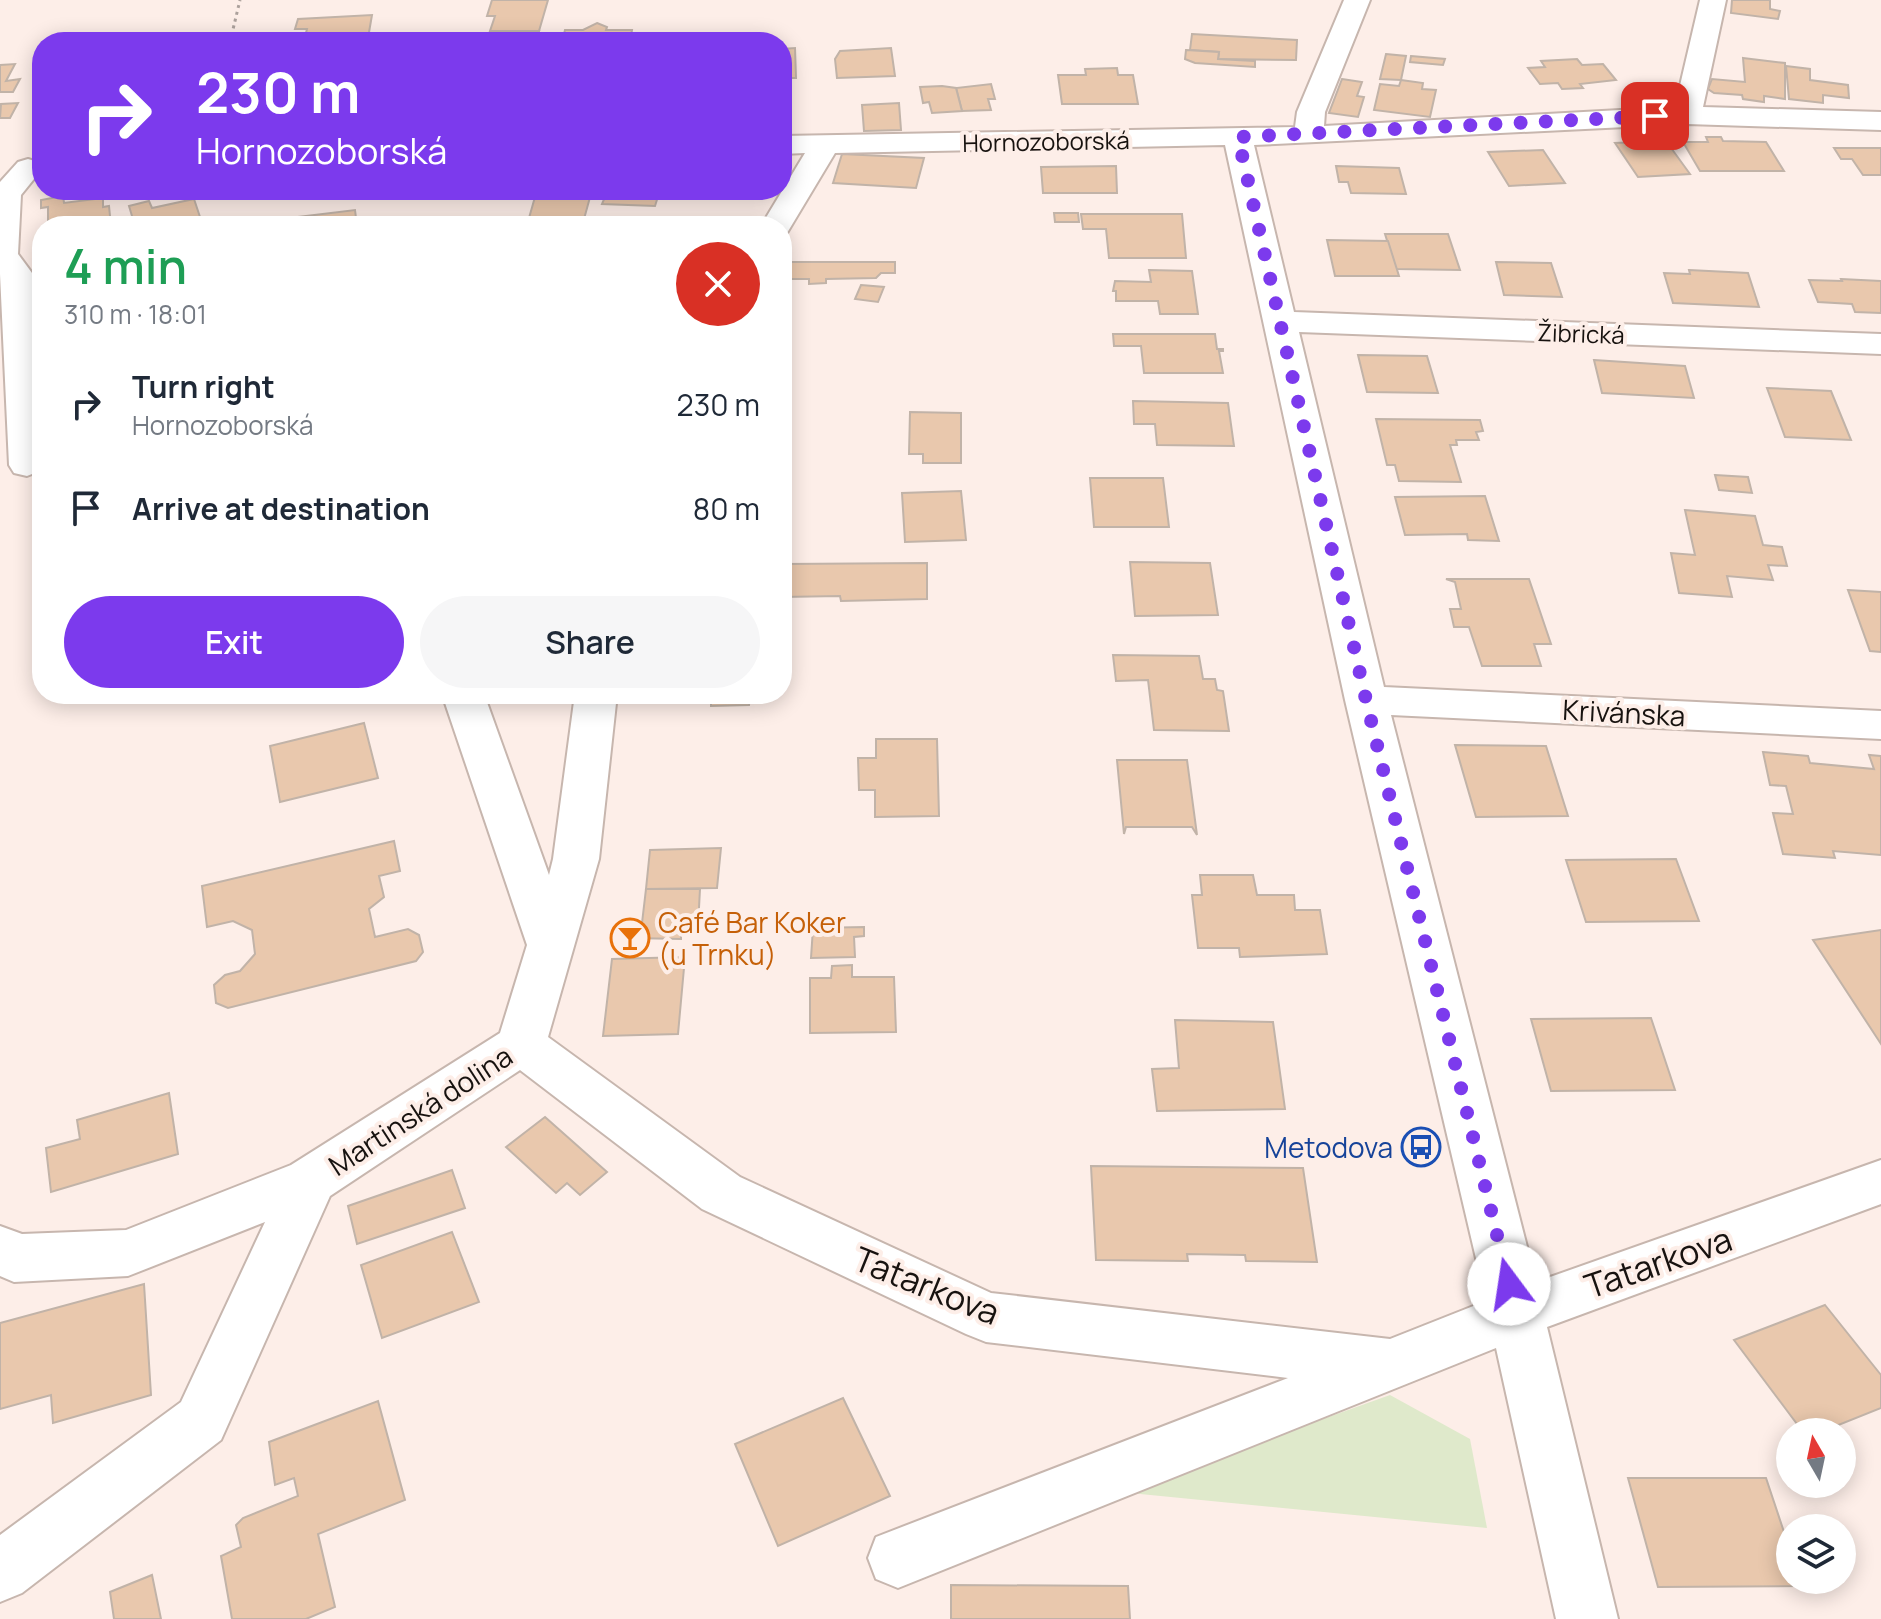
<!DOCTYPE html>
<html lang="en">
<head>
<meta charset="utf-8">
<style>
	:root { --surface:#fff; --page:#f6f6f7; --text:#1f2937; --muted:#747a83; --accent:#7c3aed }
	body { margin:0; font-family:Manrope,sans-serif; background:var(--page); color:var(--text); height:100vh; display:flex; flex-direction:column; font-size:30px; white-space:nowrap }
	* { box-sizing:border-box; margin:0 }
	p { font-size:26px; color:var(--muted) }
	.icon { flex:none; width:44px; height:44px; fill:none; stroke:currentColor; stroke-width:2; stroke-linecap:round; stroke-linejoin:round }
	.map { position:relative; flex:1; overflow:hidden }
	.drawer { position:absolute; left:32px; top:216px; width:760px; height:488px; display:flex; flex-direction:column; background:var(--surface); border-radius:32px; box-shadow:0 4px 20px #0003 }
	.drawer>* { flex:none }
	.banner { position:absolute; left:32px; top:32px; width:760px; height:168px; border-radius:32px; box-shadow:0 4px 20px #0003; background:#7c3aed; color:#fff; overflow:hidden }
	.needle { width:52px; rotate:351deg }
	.controls { position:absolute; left:1776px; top:1418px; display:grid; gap:16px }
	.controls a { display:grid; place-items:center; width:80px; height:80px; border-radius:50%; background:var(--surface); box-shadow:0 4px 20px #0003; font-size:40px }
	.pin { position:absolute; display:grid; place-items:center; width:68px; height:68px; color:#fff; margin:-34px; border-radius:16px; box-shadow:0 4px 12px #0006 }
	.me { position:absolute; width:88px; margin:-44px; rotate:346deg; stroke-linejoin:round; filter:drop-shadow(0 0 6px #0008) }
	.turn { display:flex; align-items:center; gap:28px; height:168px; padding:0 32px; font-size:36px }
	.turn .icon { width:104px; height:104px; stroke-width:2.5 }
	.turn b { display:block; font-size:56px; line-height:68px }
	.round { display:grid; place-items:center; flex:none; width:84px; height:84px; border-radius:42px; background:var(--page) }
	.head { display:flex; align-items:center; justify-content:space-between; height:136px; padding:0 32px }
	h1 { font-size:48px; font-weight:600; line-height:60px; color:#1e9e55 }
	.cta { display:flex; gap:16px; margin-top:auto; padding:16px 32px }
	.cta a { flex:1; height:92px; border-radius:48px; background:var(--accent); color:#fff; font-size:32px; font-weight:600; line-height:92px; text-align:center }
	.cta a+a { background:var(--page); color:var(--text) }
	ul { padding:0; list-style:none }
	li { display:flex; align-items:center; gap:24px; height:104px; padding:0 32px }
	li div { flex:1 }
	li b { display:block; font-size:30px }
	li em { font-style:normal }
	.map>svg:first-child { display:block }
	.green { fill:#dfe9cb }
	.building { fill:#e9c8ad; stroke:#c1b3a8; stroke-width:2 }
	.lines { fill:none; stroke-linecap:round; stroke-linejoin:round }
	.minor-casing { stroke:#c7b6ae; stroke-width:4 }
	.path { stroke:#aca19c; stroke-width:3; stroke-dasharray:3 4; stroke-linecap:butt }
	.minor { fill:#fff; fill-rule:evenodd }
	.route { stroke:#7c3aed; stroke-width:14; stroke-dasharray:0 25.2 }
	.labels { text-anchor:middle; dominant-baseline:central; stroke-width:8; stroke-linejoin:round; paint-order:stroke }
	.far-street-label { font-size:24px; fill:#17120f; stroke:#fdeee8 }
	.street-label { font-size:28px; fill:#17120f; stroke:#fdeee8 }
	.food-label { font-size:28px; fill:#c56008; stroke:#fdeee8; text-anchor:start }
	.transit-label { font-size:28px; fill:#164399; stroke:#fdeee8; text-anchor:end }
	.near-street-label { font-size:34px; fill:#17120f; stroke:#fdeee8 }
</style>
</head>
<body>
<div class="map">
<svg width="1881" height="1619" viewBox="0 0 1881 1619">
	<rect width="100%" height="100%" fill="#fdeee8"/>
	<polygon class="green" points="1390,1395 1470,1439 1487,1528 1120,1492"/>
	<g class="building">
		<polygon points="492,0 548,0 539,31 490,31 495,16 487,16"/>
		<polygon points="1732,0 1770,0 1770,9 1780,11 1778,19 1731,13"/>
		<polygon points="372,15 368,38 304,41 307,29 295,29 298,19"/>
		<polygon points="597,23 607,27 606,30 632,30 630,42 562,42 565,30 583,30"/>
		<polygon points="500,31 539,31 535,42 496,42"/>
		<polygon points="1192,34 1297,40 1296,60 1218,59 1219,52 1190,50"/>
		<polygon points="795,48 796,78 782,78 782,49"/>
		<polygon points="891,48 895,76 837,78 835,59 840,51"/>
		<polygon points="1186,50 1219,52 1218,59 1255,61 1255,67 1195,63 1185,59"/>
		<polygon points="1386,54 1406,56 1401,80 1380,79"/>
		<polygon points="1411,56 1445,59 1443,65 1410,62"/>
		<polygon points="1743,58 1785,63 1785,99 1764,96 1764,102 1743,99 1742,95 1714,93 1708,89 1712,79 1745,82"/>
		<polygon points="1577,59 1582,65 1603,64 1616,80 1580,84 1583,88 1562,89 1558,83 1540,84 1528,68 1545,67 1541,61"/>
		<polygon points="15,64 6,81 20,79 13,92 0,92 0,65"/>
		<polygon points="1786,66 1810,69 1810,80 1848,85 1849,98 1823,95 1823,103 1789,99"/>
		<polygon points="1117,68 1118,75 1133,75 1138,104 1062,104 1058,75 1086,75 1085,69"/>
		<polygon points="1342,79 1362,82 1357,96 1364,97 1358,117 1329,113"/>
		<polygon points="1401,80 1423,83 1422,89 1436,90 1430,117 1374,110 1380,84 1399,86"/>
		<polygon points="991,84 995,99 988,99 991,110 962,111 956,88"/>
		<polygon points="942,86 956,88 962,111 932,113 929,102 923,103 920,87"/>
		<polygon points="18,103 10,118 0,118 1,104"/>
		<polygon points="899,103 901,130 864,131 862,105"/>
		<polygon points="1706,137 1721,137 1723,141 1766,142 1784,171 1700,171 1683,142 1708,142"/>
		<polygon points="1666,141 1690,174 1638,177 1615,143"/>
		<polygon points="1834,148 1881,148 1881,175 1863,175 1852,159 1841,159"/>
		<polygon points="1543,150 1565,183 1509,186 1488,152"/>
		<polygon points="842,154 924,158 916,188 833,183"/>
		<polygon points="1116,166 1117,193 1043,193 1041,167"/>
		<polygon points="1336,166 1399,168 1406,194 1351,193 1348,182 1339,182"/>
		<polygon points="537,190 592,190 584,219 529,218"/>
		<polygon points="608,190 660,190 655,206 602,204"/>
		<polygon points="63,196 64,203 103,198 103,207 109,206 111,226 48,226 48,207 41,208 41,200"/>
		<polygon points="194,199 203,226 135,226 129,206 149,201 152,208"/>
		<polygon points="355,210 357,226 282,226 282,219"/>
		<polygon points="1054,213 1078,213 1079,222 1055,222"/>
		<polygon points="1081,214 1182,214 1186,258 1109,258 1106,229 1083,229"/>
		<polygon points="1385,234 1448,234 1460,270 1396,269"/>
		<polygon points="1327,240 1388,241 1399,276 1335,276"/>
		<polygon points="788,262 895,262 895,273 881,273 876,278 826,279 826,283 809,284 809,279 786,279"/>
		<polygon points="1496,262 1551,263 1562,297 1504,295"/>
		<polygon points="1149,270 1192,271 1198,314 1160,314 1158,301 1116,301 1116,291 1113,291 1115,281 1151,282"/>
		<polygon points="1689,270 1748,273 1759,307 1673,303 1664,273 1690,274"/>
		<polygon points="1841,279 1881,281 1881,313 1855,312 1852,304 1818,302 1809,280 1842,281"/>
		<polygon points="861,285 884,287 878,302 855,299"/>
		<polygon points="1113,334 1215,334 1217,349 1223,349 1223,351 1219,351 1223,373 1144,373 1141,346 1114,346"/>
		<polygon points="1358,355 1427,356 1438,393 1367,392"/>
		<polygon points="1594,360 1685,366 1694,398 1602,393"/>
		<polygon points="1767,388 1831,391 1851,440 1785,437"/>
		<polygon points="1133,401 1228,403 1234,446 1157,445 1155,424 1134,424"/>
		<polygon points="910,412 961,413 961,463 923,463 923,454 909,454"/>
		<polygon points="1376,419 1480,420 1483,431 1476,432 1479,440 1456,440 1457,445 1450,445 1461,482 1399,481 1395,465 1387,465"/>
		<polygon points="1715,475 1748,477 1752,493 1719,490"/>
		<polygon points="1090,478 1163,478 1169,527 1094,527"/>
		<polygon points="961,491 966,540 905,542 902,493"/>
		<polygon points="1485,496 1499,541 1468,540 1467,534 1405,535 1395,497"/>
		<polygon points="1685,510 1755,516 1763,545 1782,547 1787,566 1768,565 1773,580 1727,576 1732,597 1679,593 1671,553 1695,555"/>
		<polygon points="1130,562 1210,563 1218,615 1135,616"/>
		<polygon points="927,563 927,599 841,601 840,596 782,597 782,564"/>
		<polygon points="1446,579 1529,579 1551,644 1534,644 1541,666 1482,666 1469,627 1454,627 1450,609 1461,609 1455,582"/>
		<polygon points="1848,590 1881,592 1881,652 1870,651"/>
		<polygon points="1113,655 1199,656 1203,679 1215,679 1217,690 1223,691 1229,731 1154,730 1148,680 1116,681"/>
		<polygon points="670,694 750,694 749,705 711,706 711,702 669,702"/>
		<polygon points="364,723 378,778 280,802 270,746"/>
		<polygon points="876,739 937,739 939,816 875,817 875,790 859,790 858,758 876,758"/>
		<polygon points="1455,745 1546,746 1568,816 1476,817"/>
		<polygon points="1763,752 1808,756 1810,763 1874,769 1869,755 1881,756 1881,855 1833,851 1835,858 1783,854 1773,813 1793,814 1786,786 1770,785"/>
		<polygon points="1117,760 1187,760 1197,835 1192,827 1126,827 1124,834"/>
		<polygon points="394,841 400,871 379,876 384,897 369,909 375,937 408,929 419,935 423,952 416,961 228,1008 216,1003 214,985 225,975 240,971 255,954 252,930 233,921 207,927 202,886"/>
		<polygon points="721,848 717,888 646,889 650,850"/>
		<polygon points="1676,859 1699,921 1586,922 1566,860"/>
		<polygon points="1200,875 1253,875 1257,895 1294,895 1295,910 1320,910 1327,954 1240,957 1239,948 1198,948 1192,895 1202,895"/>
		<polygon points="646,889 700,889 698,926 681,926 681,939 630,938 631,923 642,923"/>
		<polygon points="864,927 864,936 854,937 855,957 811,958 813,928"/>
		<polygon points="1881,930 1881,1044 1813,940"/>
		<polygon points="685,957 678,1034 603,1036 612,959"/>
		<polygon points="852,965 852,977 894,977 896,1032 810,1033 810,978 831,978 832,966"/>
		<polygon points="1651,1018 1675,1090 1551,1091 1531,1019"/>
		<polygon points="1175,1020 1273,1022 1285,1109 1157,1111 1152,1069 1179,1068"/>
		<polygon points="169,1093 178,1154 51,1192 46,1148 80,1139 77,1120"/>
		<polygon points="545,1117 607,1172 580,1195 567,1183 556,1193 506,1147"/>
		<polygon points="1091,1166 1303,1168 1317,1262 1246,1261 1245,1255 1187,1254 1188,1261 1096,1260"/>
		<polygon points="452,1170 465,1208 357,1244 348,1206"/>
		<polygon points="452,1232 479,1302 382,1338 361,1265"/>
		<polygon points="144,1284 151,1395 53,1423 51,1395 0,1409 0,1323"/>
		<polygon points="1825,1305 1881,1375 1881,1408 1821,1432 1803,1432 1734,1340"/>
		<polygon points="843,1398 890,1496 778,1546 735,1444"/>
		<polygon points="378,1401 405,1500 318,1534 335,1607 306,1619 232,1619 221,1556 241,1547 236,1525 243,1518 298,1496 294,1478 275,1485 269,1442"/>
		<polygon points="1628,1478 1766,1478 1790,1550 1790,1580 1800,1580 1802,1586 1658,1587"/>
		<polygon points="152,1575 161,1619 114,1619 110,1592"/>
		<polygon points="951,1585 1128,1586 1130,1619 951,1619"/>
	</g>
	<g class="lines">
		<defs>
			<g id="minor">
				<polygon points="1344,0 1370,0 1325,112 1324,126 1675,107 1700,0 1726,0 1703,107 1881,112 1881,130 1687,124 1254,145 1294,312 1881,334 1881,354 1299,332 1384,687 1881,711 1881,739 1391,715 1536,1282 1881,1160 1881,1204 1547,1327 1618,1619 1556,1619 1496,1348 898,1588 876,1579 868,1558 876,1537 1288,1378 986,1342 966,1334 702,1209 520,1070 330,1196 221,1440 22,1593 0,1602 0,1535 181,1402 265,1222 128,1276 14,1282 0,1276 0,1226 22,1234 126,1230 291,1165 500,1033 527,945 442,694 484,694 549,875 553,859 575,694 617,694 599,859 548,1037 740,1177 991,1293 1390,1339 1486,1301 1345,700 1225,145 835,153 787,233 782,234 782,226 761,226 805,153 782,154 782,136 1295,127 1297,112"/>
				<polygon points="28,159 38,162 42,169 21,195 18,254 32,273 42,419 42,470 27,476 14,473 9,465 0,274 0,182 18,162"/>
			</g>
		</defs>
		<use href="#minor" class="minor-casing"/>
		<polyline class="path" points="230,42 240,0"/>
		<use href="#minor" class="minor"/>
	</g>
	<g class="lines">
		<polyline class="route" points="1509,1284 1366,700 1238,137 1655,116"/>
	</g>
	<defs>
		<symbol id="bar-ring" viewBox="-11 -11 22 22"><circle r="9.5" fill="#fdeee8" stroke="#e8710a" stroke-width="1.5"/><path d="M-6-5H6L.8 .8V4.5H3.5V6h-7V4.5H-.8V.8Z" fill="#e8710a"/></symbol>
		<symbol id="bus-ring" viewBox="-11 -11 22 22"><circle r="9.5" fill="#fdeee8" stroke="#1a4fb4" stroke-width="1.5"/><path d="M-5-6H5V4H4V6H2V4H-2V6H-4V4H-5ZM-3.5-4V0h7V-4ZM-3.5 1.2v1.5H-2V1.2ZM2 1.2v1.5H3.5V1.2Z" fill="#1a4fb4"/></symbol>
	</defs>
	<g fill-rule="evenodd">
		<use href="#bar-ring" x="608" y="916" width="44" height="44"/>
		<use href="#bus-ring" x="1399" y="1125" width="44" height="44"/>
	</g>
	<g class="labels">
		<g class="far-street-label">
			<text transform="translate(1046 141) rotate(-1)">Hornozoborská</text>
			<text transform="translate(1581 333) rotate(2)">Žibrická</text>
		</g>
		<g class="street-label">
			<text transform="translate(1624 712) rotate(3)">Krivánska</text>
			<text transform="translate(420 1110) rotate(-33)">Martinská dolina</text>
		</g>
		<g class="food-label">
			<text x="658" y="922">Café Bar Koker<tspan x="658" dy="32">(u Trnku)</tspan></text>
		</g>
		<g class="transit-label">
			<text x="1393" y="1147">Metodova</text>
		</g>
		<g class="near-street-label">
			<text transform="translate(1658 1262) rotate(-19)">Tatarkova</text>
			<text transform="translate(927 1285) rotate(22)">Tatarkova</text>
		</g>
	</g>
</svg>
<div class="controls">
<a><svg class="needle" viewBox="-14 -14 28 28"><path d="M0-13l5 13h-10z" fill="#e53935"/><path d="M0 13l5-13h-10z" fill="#747a83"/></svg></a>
<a><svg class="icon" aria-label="layers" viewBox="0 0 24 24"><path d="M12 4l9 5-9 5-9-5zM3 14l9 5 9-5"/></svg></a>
</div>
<div class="pin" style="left:1655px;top:116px;background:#d93025"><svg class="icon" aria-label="arrive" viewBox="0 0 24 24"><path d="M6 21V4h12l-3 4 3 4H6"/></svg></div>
<svg class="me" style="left:1509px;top:1284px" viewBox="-20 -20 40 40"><circle r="19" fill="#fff"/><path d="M0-13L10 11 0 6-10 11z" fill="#7c3aed"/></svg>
<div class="banner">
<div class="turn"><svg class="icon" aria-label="right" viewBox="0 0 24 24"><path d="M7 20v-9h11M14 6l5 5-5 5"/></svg><div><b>230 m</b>Hornozoborská</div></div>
</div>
<section class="drawer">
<div class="head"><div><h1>4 min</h1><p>310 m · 18:01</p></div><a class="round" style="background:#d93025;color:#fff"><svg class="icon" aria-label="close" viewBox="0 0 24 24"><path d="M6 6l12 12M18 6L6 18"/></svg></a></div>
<ul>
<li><svg class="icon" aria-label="right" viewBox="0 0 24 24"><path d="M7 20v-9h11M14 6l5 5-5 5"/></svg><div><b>Turn right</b><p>Hornozoborská</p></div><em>230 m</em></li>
<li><svg class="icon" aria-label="arrive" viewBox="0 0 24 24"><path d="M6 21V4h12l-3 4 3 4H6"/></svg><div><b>Arrive at destination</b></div><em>80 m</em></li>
</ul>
<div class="cta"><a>Exit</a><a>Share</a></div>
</section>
</div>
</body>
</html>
